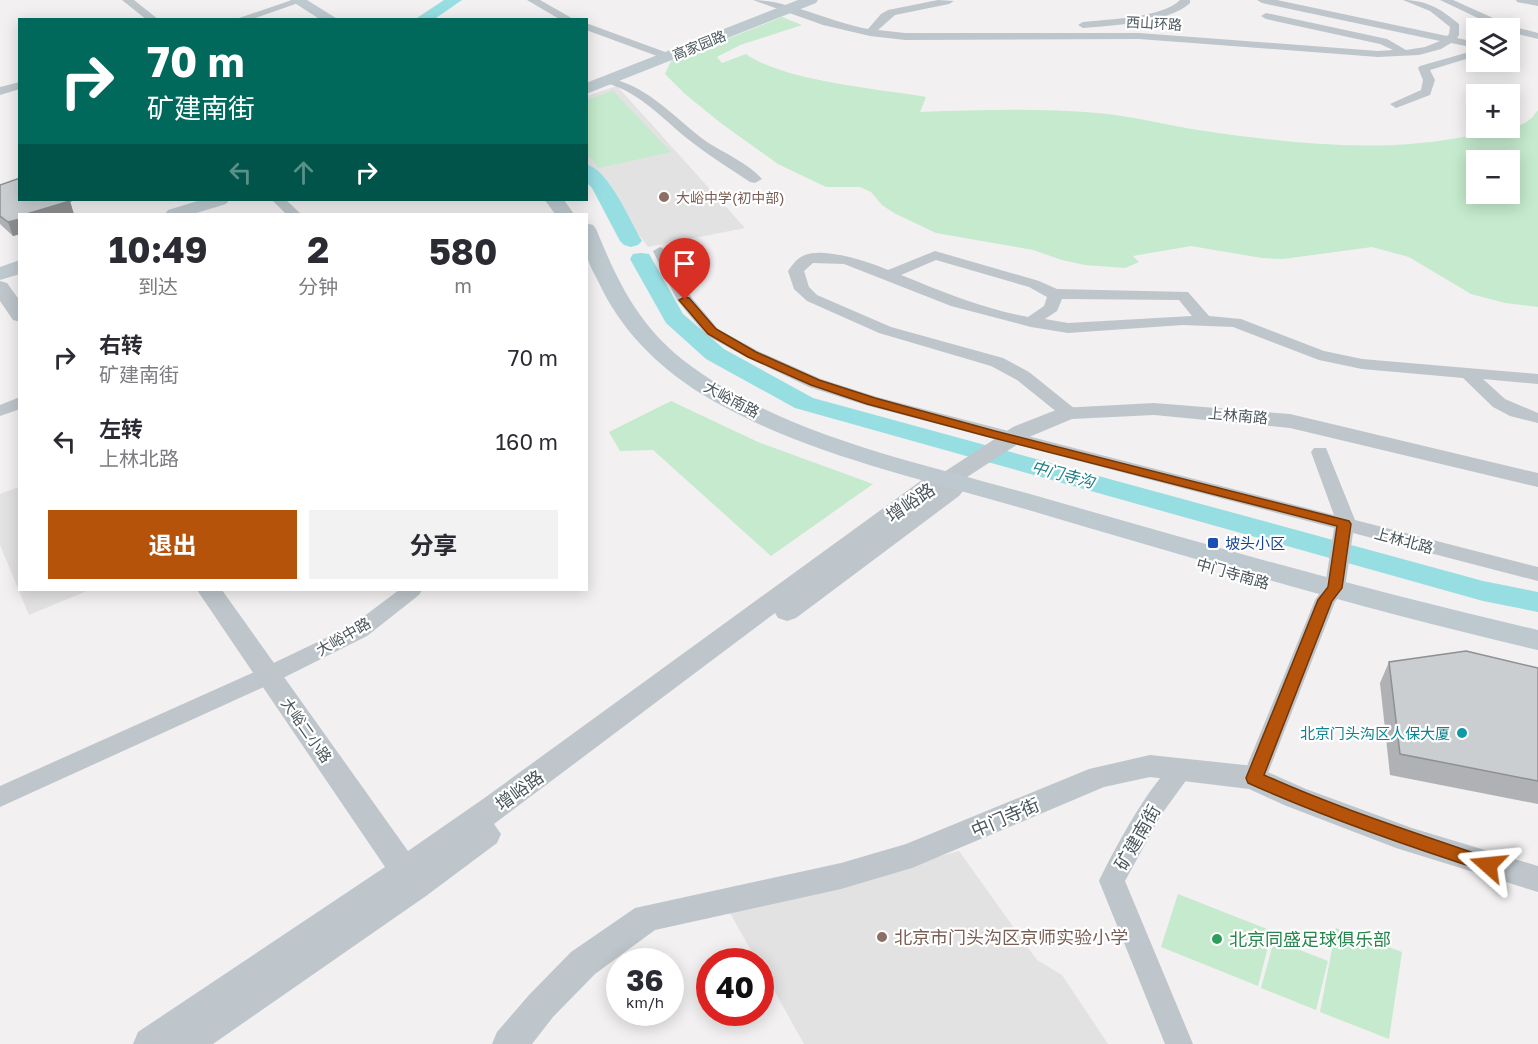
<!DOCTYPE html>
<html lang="zh">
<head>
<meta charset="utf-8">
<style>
	:root { --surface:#fff; --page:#f2f2f3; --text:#2b2b33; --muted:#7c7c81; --accent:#b45309 }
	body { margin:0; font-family:"Golos Text","Noto Sans SC",sans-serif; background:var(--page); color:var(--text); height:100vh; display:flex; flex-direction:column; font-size:22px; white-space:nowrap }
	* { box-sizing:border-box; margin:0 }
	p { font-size:20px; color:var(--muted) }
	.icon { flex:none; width:33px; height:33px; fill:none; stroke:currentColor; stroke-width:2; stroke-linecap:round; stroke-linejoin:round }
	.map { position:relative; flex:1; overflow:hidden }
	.sheet { position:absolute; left:18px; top:213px; width:570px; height:378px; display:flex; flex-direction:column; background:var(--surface); border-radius:0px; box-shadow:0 3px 15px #0003 }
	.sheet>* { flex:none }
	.top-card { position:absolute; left:18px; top:18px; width:570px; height:183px; border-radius:0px; box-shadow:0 3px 15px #0003; background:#00695c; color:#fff; overflow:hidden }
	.buttons { position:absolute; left:1466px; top:18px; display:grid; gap:12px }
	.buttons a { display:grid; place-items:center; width:54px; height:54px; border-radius:0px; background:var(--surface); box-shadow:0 3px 15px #0003; font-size:30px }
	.speed { position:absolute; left:606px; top:948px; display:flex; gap:12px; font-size:30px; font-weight:700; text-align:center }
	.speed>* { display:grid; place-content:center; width:78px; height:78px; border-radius:50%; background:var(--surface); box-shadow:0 3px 15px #0003; line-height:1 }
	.speed small { font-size:15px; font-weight:400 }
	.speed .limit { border:9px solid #d22; background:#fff; color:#111 }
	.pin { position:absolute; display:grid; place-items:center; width:51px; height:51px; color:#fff; margin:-62px -26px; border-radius:50% 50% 50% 0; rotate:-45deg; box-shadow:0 0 6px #0007 }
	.pin .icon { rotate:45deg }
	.me { position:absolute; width:66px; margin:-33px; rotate:288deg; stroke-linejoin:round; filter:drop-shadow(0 0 4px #0008) }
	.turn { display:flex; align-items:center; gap:21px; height:126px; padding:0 30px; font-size:27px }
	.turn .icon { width:78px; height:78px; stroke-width:2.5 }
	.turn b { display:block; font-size:42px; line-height:51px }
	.lanes { display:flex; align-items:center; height:57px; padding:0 30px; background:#0003; justify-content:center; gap:30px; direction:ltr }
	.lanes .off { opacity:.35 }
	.eta { display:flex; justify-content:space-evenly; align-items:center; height:102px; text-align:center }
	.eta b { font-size:36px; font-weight:700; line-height:42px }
	.cta { display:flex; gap:12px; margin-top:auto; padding:12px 30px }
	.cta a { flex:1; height:69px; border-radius:0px; background:var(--accent); color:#fff; font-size:24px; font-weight:700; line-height:69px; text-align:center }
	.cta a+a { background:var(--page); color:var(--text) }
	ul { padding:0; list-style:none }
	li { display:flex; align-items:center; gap:18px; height:84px; padding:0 30px }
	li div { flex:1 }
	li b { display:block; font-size:22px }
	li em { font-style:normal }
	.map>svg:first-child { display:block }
	.education { fill:#e3e2e2 }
	.green { fill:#c5eacd; fill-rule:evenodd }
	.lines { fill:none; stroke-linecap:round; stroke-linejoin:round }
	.river { fill:#97dee2; fill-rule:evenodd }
	.minor { fill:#bec6cb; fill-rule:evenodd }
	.tertiary { fill:#bec6cb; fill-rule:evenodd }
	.secondary { fill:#bec9cf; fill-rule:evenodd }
	.wall { fill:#afb1b4 }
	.shaded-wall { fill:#8e9092 }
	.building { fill:#cbced1; stroke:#8e9092; stroke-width:1.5 }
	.route { fill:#b45309; stroke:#753606; stroke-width:1.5 }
	.education-dot { fill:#8d6e63; stroke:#fff; stroke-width:2 }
	.transit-dot { fill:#1a4fb4; stroke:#fff; stroke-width:2 }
	.culture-dot { fill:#0f9aa8; stroke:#fff; stroke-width:2 }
	.leisure-dot { fill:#2e9e5b; stroke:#fff; stroke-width:2 }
	.labels { text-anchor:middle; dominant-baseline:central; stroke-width:4.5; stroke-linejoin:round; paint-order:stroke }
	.far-street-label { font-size:14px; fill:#4a565b; stroke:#fff }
	.far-education-label { font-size:14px; fill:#785e54; stroke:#fff; text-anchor:start }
	.street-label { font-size:15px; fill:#4a565b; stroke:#fff }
	.transit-label { font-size:15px; fill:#164399; stroke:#fff; text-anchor:start }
	.culture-label { font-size:15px; fill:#0d838f; stroke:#fff; text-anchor:end }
	.water-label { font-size:16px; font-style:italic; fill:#1c8086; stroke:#fff }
	.near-street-label { font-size:18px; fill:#4a565b; stroke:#fff }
	.near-education-label { font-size:18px; fill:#785e54; stroke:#fff; text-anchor:start }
	.near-leisure-label { font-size:18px; fill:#27864d; stroke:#fff; text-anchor:start }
</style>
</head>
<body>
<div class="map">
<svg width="1538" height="1044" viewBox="0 0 1538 1044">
	<rect width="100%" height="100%" fill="#f2f0f1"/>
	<g class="education">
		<polygon points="617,86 745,228 648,247 587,166 587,96"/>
		<polygon points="19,487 20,590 89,590 29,615 0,545 0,494"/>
		<polygon points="959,851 1037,960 1062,975 1108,1044 804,1044 761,967 760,962 757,961 730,913"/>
	</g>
	<g class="green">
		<path d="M782,17L802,25L740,45L717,57L722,63L746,54C783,81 878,89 926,97L920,112C981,110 1037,108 1098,113C1134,116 1169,126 1205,131C1293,144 1385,154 1473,135C1487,132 1519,129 1529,120C1533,118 1535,113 1538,110V307L1505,303L1471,294L1409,257L1372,247L1283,259L1262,258L1191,246L1133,256L1139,262L1125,268L1085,265L1062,260L1033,250L936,233L894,213L882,205L871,192L860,187H826L778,164L722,124L685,94L665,74L671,61ZM1509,160V194H1476V160Z"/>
		<polygon points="613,91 671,152 599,168 587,154 587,100"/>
		<polygon points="671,401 758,442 873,484 771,556 653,450 620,451 609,432"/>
		<polygon points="1178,894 1272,931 1258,986 1161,947"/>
		<polygon points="1336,928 1402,952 1389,1039 1320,1012"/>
		<polygon points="1274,940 1328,961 1316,1010 1261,988"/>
	</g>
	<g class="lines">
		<g class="river">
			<polygon points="444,0 462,0 433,20 414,20"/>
			<path d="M586,164C609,170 630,221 642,241L638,245L631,247L624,245L620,241L592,188L586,182Z"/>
			<polygon points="641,253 649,254 652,259 683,314 724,349 813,398 1483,581 1538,592 1538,612 1483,601 795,408 706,359 666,323 630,259 633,254"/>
		</g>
		<g class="minor">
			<polygon points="122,0 134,0 159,20 147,20"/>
			<polygon points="292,0 304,1 250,20 233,20"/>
			<polygon points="527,0 540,0 575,20 561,20"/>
			<path d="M753,0C788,0 830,22 868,29L881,14L888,10L938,0L954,1L949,4L895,15L878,30L905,33H1139L1378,51L1393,50L1380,44L1266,19L1261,16L1266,13L1387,39L1406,50L1425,47L1440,41L1262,3L1257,0H1277L1447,36L1449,34L1450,27L1430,11L1403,0C1427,0 1441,9 1459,24V35L1457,38L1476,42V48L1451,43L1441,49L1419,55L1378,57L1139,39L905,40L870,36L823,25Z"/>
			<path d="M1180,0H1190V3C1167,24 1113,25 1083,28L1078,25L1083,22C1109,19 1162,18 1180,0Z"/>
			<polygon points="1440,0 1453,0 1511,26 1538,33 1538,39 1509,32 1509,28 1499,28"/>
			<polygon points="1516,0 1538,0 1538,6 1517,2"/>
			<polygon points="586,23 665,52 667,54 665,56 657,56 586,30"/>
			<polygon points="1476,50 1476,56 1430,70 1435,80 1430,95 1396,108 1390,104 1421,90 1423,80 1418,68 1420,66"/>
			<path d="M610,78C651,88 674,118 707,142C724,153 748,163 762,179L755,183L750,182C731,169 711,157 693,143C664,121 642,93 606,83V79Z"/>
			<polygon points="20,82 20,89 0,95 0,87"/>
			<polygon points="272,200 286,200 301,214 286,214"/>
			<polygon points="660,247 667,251 692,298 718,329 758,351 821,379 877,397 1334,515 1311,452 1314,448 1326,448 1355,520 1538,567 1538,581 1353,533 1345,588 1335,602 1266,778 1263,785 1254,787 1245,785 1242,778 1315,600 1325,586 1334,528 865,405 809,387 746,357 706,335 677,300 653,251"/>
			<path d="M935,251L1039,281L1057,289L1188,292L1209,316L1241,319L1324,351L1362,359L1538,374V384L1483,379L1505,399L1538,413V423L1510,416L1493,407L1463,378L1362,369L1319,360L1233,327L1183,325L1068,333L1031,327L951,306L844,264L813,263L804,271L809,287L817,295L891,327L1003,358L1029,372L1075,409L1078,413L1075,417H1063L1017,380L991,366L879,333L807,301L794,289L788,271C793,264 797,258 805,255C824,247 870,262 888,270ZM936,260L1029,287L1047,297L1044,306L1028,317C984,309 943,292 901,275ZM1062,299L1179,300L1192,316L1068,323L1045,319L1057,311Z"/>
			<polygon points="20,397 20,409 0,416 0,405"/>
			<polygon points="399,590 422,590 419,595 367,636 277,681 0,807 0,786 261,669 351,626"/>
			<path d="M1183,759L1191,761L1195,768L1161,815L1125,881L1193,1044H1165L1099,881C1112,854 1157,767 1183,759Z"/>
		</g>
		<g class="tertiary">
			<polygon points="0,281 7,283 20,301 20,322 13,320 0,301"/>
			<polygon points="1154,403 1290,414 1538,473 1538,487 1290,428 1154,415 1072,419 1029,437 961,481 963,491 959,496 796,618 787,621 778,618 775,613 494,824 501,834 497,843 426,896 213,1044 133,1044 138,1032 385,867 197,590 222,590 408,851 483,799 922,480 941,474 1013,427 1061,408"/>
			<polygon points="1150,755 1254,766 1306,789 1412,828 1538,866 1538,892 1396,848 1284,805 1249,789 1150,777 1104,787 912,868 841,889 655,930 595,974 553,1017 532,1044 492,1044 497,1032 529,995 571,952 635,908 841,863 906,844 1089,769"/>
		</g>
		<g class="secondary">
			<polygon points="290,0 307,0 339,20 321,20"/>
			<polygon points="798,0 818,0 816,3 586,94 586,83"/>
			<polygon points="201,200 229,200 226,204 193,214 165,214 168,210"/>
			<polygon points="545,200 564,200 574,214 555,214"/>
			<path d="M586,223L593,225L596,229C618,282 637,323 683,360C782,437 925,464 1044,498C1208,545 1372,592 1538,630V650C1365,610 1195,559 1025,509C916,477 798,453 700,393C656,365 620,329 598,281C594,273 589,265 587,256C585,246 586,233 586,223Z"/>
			<polygon points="20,260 20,274 0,280 0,267"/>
		</g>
	</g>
	<g class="wall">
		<polygon points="0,185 74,214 20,214 20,234 13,236 0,224"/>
		<polygon points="1389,662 1538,668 1538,804 1390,775 1380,683"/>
	</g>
	<g class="shaded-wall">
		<polygon points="70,201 74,214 31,214 30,213"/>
		<polygon points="20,219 20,234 13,236 8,222"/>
	</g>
	<g class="building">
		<polygon points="20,178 20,200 68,200 70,201 30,213 32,214 20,214 20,219 8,222 0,216 0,185"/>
		<polygon points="1466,651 1538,668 1538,781 1400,754 1389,662"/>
	</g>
	<path class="route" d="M685,297L689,298L716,329L756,352L819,380L875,398L995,431L1349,521L1351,524L1342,588L1332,601L1264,775C1339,809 1417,833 1494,860L1497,865L1494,870L1488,872C1407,846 1326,818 1248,783L1246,778L1318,600L1328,587L1337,526L986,436L867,404L811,385L748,357L708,334L679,300Z"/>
	<g class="education-dot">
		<circle cx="664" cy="197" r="6"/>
		<circle cx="882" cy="937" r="6"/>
	</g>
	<rect class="transit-dot" x="1207" y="537" width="12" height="12" rx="3"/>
	<circle class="culture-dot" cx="1462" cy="733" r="6"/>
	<circle class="leisure-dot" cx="1217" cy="939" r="6"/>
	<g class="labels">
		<g class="far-street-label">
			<text transform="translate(1154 23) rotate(3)">西山环路</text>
			<text transform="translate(699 45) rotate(-22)">高家园路</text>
		</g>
		<g class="far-education-label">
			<text x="676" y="197">大峪中学(初中部)</text>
		</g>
		<g class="street-label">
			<text transform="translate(732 399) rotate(28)">大峪南路</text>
			<text transform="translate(1238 415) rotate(5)">上林南路</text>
			<text transform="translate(1404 540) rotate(15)">上林北路</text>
			<text transform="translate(1233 573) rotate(16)">中门寺南路</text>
			<text transform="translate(343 636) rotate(-30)">大峪中路</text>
			<text transform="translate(307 730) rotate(55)">大峪二小路</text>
		</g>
		<g class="transit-label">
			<text x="1225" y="543">坡头小区</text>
		</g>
		<g class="culture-label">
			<text x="1450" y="733">北京门头沟区人保大厦</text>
		</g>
		<g class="water-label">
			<text transform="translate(1063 474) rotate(15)">中门寺沟</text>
		</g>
		<g class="near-street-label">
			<text transform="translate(910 502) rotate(-34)">增峪路</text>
			<text transform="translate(519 790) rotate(-36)">增峪路</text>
			<text transform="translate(1005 817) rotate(-23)">中门寺街</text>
			<text transform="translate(1137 837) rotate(-60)">矿建南街</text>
		</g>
		<g class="near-education-label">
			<text x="894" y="937">北京市门头沟区京师实验小学</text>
		</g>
		<g class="near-leisure-label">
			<text x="1229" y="939">北京同盛足球俱乐部</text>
		</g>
	</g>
</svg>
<div class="buttons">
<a><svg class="icon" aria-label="layers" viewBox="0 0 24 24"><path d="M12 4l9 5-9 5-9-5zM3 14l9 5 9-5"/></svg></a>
<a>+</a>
<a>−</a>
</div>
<div class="speed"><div>36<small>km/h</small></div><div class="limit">40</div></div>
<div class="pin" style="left:685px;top:300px;background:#d93025"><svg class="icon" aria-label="arrive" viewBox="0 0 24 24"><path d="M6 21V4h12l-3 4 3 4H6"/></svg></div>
<svg class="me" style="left:1488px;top:865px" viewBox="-20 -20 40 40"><path d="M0-17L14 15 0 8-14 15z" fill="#b45309" stroke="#fff" stroke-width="4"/></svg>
<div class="top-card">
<div class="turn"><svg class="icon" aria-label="right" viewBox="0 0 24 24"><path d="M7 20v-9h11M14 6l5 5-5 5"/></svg><div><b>70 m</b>矿建南街</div></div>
<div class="lanes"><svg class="icon off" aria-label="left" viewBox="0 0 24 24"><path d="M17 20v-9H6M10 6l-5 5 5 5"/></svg><svg class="icon off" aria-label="ahead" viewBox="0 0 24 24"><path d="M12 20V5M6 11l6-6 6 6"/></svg><svg class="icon" aria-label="right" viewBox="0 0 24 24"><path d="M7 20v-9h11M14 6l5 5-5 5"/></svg></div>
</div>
<section class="sheet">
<div class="eta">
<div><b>10:49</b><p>到达</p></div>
<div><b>2</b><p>分钟</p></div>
<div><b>580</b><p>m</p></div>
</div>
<ul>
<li><svg class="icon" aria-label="right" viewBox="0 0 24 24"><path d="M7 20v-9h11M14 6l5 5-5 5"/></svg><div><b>右转</b><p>矿建南街</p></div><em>70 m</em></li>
<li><svg class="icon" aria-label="left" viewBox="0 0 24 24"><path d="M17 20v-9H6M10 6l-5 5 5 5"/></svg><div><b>左转</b><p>上林北路</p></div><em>160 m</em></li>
</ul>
<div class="cta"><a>退出</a><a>分享</a></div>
</section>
</div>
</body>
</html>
